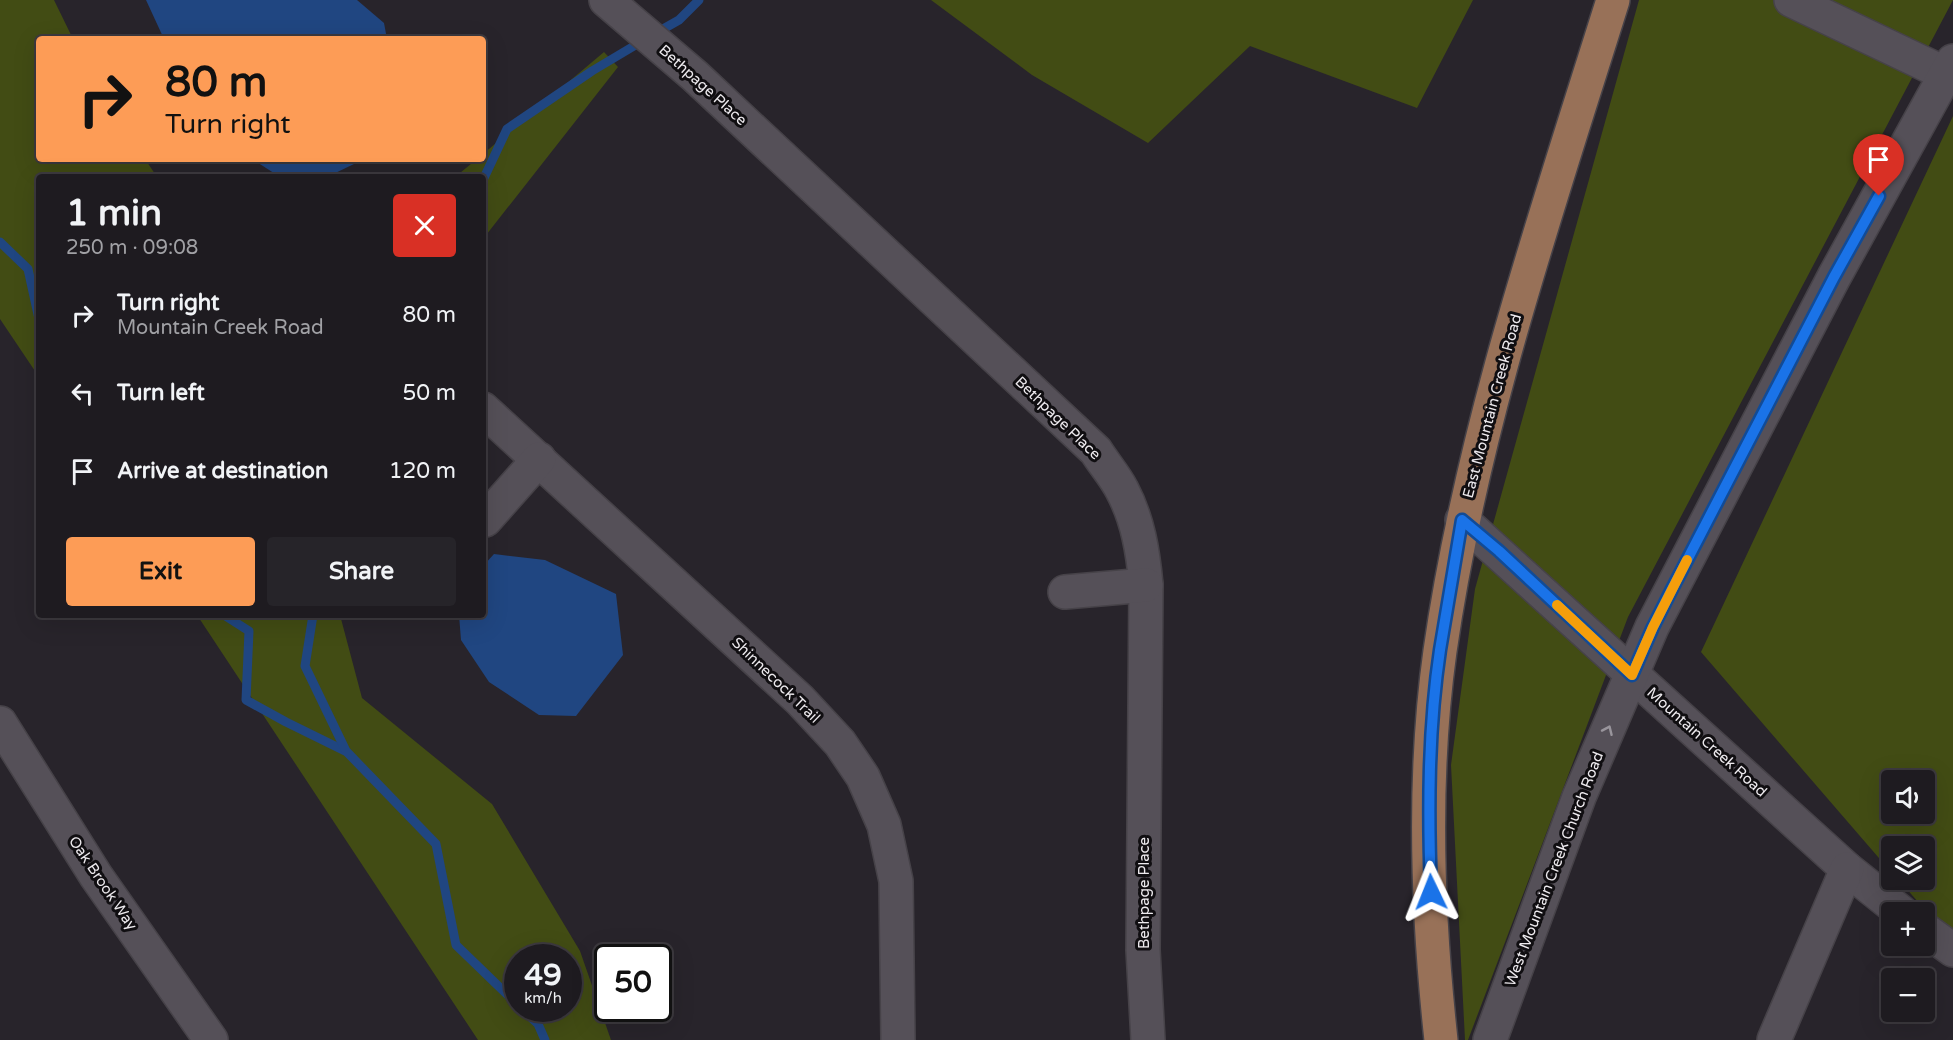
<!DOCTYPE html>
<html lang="en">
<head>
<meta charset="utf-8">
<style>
	:root { --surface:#1e1b20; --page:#262429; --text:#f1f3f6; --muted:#a1a1a5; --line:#3c393e; --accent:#fd9c56 }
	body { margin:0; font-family:"Varela Round",sans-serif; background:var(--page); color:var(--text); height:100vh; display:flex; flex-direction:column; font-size:22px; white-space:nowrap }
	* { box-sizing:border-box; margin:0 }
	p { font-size:20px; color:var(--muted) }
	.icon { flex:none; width:33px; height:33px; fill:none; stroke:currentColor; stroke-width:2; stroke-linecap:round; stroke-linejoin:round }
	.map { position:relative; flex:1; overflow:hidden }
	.drawer { position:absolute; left:36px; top:174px; width:450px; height:444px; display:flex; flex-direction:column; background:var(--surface); border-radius:6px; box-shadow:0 6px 24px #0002,0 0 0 2px var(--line) }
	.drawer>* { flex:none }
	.hud { position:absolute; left:36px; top:36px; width:450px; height:126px; border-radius:6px; box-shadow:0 6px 24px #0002,0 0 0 2px var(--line); background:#fd9c56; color:#111; overflow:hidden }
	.controls { position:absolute; left:1881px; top:770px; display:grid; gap:12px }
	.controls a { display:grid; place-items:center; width:54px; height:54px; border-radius:6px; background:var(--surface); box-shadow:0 6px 24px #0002,0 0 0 2px var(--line); font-size:30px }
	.speed { position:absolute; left:504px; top:944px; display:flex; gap:12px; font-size:30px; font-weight:700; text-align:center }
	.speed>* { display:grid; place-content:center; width:78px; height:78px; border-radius:50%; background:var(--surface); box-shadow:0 6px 24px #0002,0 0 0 2px var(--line); line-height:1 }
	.speed small { font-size:15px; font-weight:400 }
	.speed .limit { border:3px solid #111; border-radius:9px; background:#fff; color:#111 }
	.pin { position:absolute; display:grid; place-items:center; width:51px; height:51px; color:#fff; margin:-62px -26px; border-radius:50% 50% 50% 0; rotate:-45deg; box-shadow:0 0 6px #0007 }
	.pin .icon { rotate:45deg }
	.me { position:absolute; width:66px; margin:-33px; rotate:358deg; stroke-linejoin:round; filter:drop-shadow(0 0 4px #0008) }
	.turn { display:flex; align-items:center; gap:21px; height:126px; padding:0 30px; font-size:27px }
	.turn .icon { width:78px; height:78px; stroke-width:2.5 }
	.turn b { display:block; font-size:42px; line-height:51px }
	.round { display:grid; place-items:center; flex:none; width:63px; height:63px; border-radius:6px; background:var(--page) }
	.head { display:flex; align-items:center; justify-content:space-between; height:102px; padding:0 30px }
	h1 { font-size:36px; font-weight:700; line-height:45px }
	.button { display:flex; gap:12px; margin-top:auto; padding:12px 30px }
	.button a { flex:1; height:69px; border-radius:6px; background:var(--accent); color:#111; font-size:24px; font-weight:700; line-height:69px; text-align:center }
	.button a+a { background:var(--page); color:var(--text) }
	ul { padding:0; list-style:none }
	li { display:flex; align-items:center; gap:18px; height:78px; padding:0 30px }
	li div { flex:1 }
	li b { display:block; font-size:22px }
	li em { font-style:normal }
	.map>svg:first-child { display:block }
	.green { fill:#424c14; fill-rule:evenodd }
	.water { fill:#204681 }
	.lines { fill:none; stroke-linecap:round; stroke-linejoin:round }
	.stream { stroke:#204681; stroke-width:9 }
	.minor-casing { stroke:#464248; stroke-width:36 }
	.major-casing { stroke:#464248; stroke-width:36 }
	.minor { stroke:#555058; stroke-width:33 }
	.major { stroke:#987158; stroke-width:33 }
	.oneway { stroke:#99959c }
	.route-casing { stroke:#114b97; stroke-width:15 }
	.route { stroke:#1a73e8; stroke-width:10 }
	.slow { stroke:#f59e0b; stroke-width:10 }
	.labels { text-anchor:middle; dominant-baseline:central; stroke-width:6; stroke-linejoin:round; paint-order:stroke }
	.street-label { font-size:15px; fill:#edeaee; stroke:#100e11 }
</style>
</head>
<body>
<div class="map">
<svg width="1953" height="1040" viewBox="0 0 1953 1040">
	<rect width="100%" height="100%" fill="#28242b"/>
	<g class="green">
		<polygon points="0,0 54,0 73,39 39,39 39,159 145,159 157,177 39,177 39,377 0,319"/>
		<polygon points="931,0 1473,0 1417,108 1250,46 1148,143 1032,75"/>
		<polygon points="1639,0 1953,0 1628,617 1468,1040 1465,1040 1451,765 1475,589"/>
		<polygon points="604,52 618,67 483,239 483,177 455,177 477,159 483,159 483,154"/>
		<path d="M1953,116V942L1898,879H1924V846H1892L1891,872L1701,652ZM1892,780H1924V813H1892Z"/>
		<path d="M197,615H340L362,698L492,804L580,951L611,1040H478ZM518,957H568V1008H518Z"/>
	</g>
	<g class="water">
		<polygon points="146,0 357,0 384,23 387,39 164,39"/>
		<polygon points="252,159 358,159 354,164 327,177 280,177"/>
		<polygon points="494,554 545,560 616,594 623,655 576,716 539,715 489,682 461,640 459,615 483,615 483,566"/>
	</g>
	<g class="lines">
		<g class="stream">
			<polyline points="656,33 679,20 699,0"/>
			<polyline points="483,180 507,129 592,71 644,40"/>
			<polyline points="0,242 28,269 39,319"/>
			<polyline points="224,615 249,631 246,700 286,722 345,751"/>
			<polyline points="313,615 305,666 346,751 436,844 456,945 518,1005"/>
			<polyline points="521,1008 538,1024 545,1040"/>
		</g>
		<defs>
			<g id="minor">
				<path d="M606,0L695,76L1096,451C1104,464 1115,476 1122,490C1138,520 1143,552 1146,585L1143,950L1148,1040"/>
				<polyline points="1791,0 1946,74"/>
				<polyline points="483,409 800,700 840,743 863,777 884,825 896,881 898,1040"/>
				<polyline points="485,520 539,459"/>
				<polyline points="1462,520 1847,869 1901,912"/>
				<polyline points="1065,592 1146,585"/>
				<polyline points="0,723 96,876 211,1040"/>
				<polyline points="1924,929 1953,950"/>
				<polyline points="1490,1040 1579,797 1652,627 1834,277 1953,61"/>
				<polyline points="1774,1040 1847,869"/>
			</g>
			<path id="major" d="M1441,1040C1427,912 1422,779 1440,651C1472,428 1546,214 1613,0"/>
		</defs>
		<use href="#minor" class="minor-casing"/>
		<use href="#major" class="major-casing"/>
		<use href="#minor" class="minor"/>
		<use href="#major" class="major"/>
	</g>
	<defs><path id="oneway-chevron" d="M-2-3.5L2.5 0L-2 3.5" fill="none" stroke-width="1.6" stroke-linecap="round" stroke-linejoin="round" transform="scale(1.5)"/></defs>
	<use class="oneway" href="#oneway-chevron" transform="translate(1608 730) rotate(-66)"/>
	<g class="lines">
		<defs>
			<path id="route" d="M1431,892C1428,812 1428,730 1440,650C1447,607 1455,563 1462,520L1499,551L1632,675L1653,627L1671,591L1834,277L1879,196"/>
		</defs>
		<use href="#route" class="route-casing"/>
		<use href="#route" class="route"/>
		<polyline class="slow" points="1557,605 1632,675 1653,627 1687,560"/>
	</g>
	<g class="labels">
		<g class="street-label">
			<text transform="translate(703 85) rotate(42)">Bethpage Place</text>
			<text transform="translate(1492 406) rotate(-75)">East Mountain Creek Road</text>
			<text transform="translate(1058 418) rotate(44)">Bethpage Place</text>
			<text transform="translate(776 680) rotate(44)">Shinnecock Trail</text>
			<text transform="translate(1707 742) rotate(42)">Mountain Creek Road</text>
			<text transform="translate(1554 869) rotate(-69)">West Mountain Creek Church Road</text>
			<text transform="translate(103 883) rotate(56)">Oak Brook Way</text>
			<text transform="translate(1144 893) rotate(-90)">Bethpage Place</text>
		</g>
	</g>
</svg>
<div class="controls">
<a><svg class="icon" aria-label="sound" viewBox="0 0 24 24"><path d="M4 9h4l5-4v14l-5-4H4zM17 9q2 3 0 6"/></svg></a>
<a><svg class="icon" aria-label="layers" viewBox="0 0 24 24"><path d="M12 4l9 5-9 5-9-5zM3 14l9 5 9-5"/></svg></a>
<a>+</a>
<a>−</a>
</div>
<div class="speed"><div>49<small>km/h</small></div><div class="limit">50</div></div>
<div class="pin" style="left:1879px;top:196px;background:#d93025"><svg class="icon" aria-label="arrive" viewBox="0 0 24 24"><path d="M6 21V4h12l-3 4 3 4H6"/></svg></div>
<svg class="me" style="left:1431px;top:892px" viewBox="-20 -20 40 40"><path d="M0-17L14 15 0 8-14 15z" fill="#1a73e8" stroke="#fff" stroke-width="4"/></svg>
<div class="hud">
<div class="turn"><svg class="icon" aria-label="right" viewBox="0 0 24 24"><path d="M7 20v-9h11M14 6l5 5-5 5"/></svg><div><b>80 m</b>Turn right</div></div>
</div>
<section class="drawer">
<div class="head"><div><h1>1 min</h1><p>250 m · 09:08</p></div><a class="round" style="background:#d93025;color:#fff"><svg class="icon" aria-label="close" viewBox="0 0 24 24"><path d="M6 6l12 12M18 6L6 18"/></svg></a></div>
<ul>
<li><svg class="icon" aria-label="right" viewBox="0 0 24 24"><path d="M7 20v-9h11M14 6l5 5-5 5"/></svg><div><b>Turn right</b><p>Mountain Creek Road</p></div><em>80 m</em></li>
<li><svg class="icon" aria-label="left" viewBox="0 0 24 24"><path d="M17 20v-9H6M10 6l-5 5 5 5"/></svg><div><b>Turn left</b></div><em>50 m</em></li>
<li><svg class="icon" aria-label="arrive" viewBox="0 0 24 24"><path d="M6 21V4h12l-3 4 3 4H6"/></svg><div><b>Arrive at destination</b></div><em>120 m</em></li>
</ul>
<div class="button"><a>Exit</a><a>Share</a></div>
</section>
</div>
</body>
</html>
